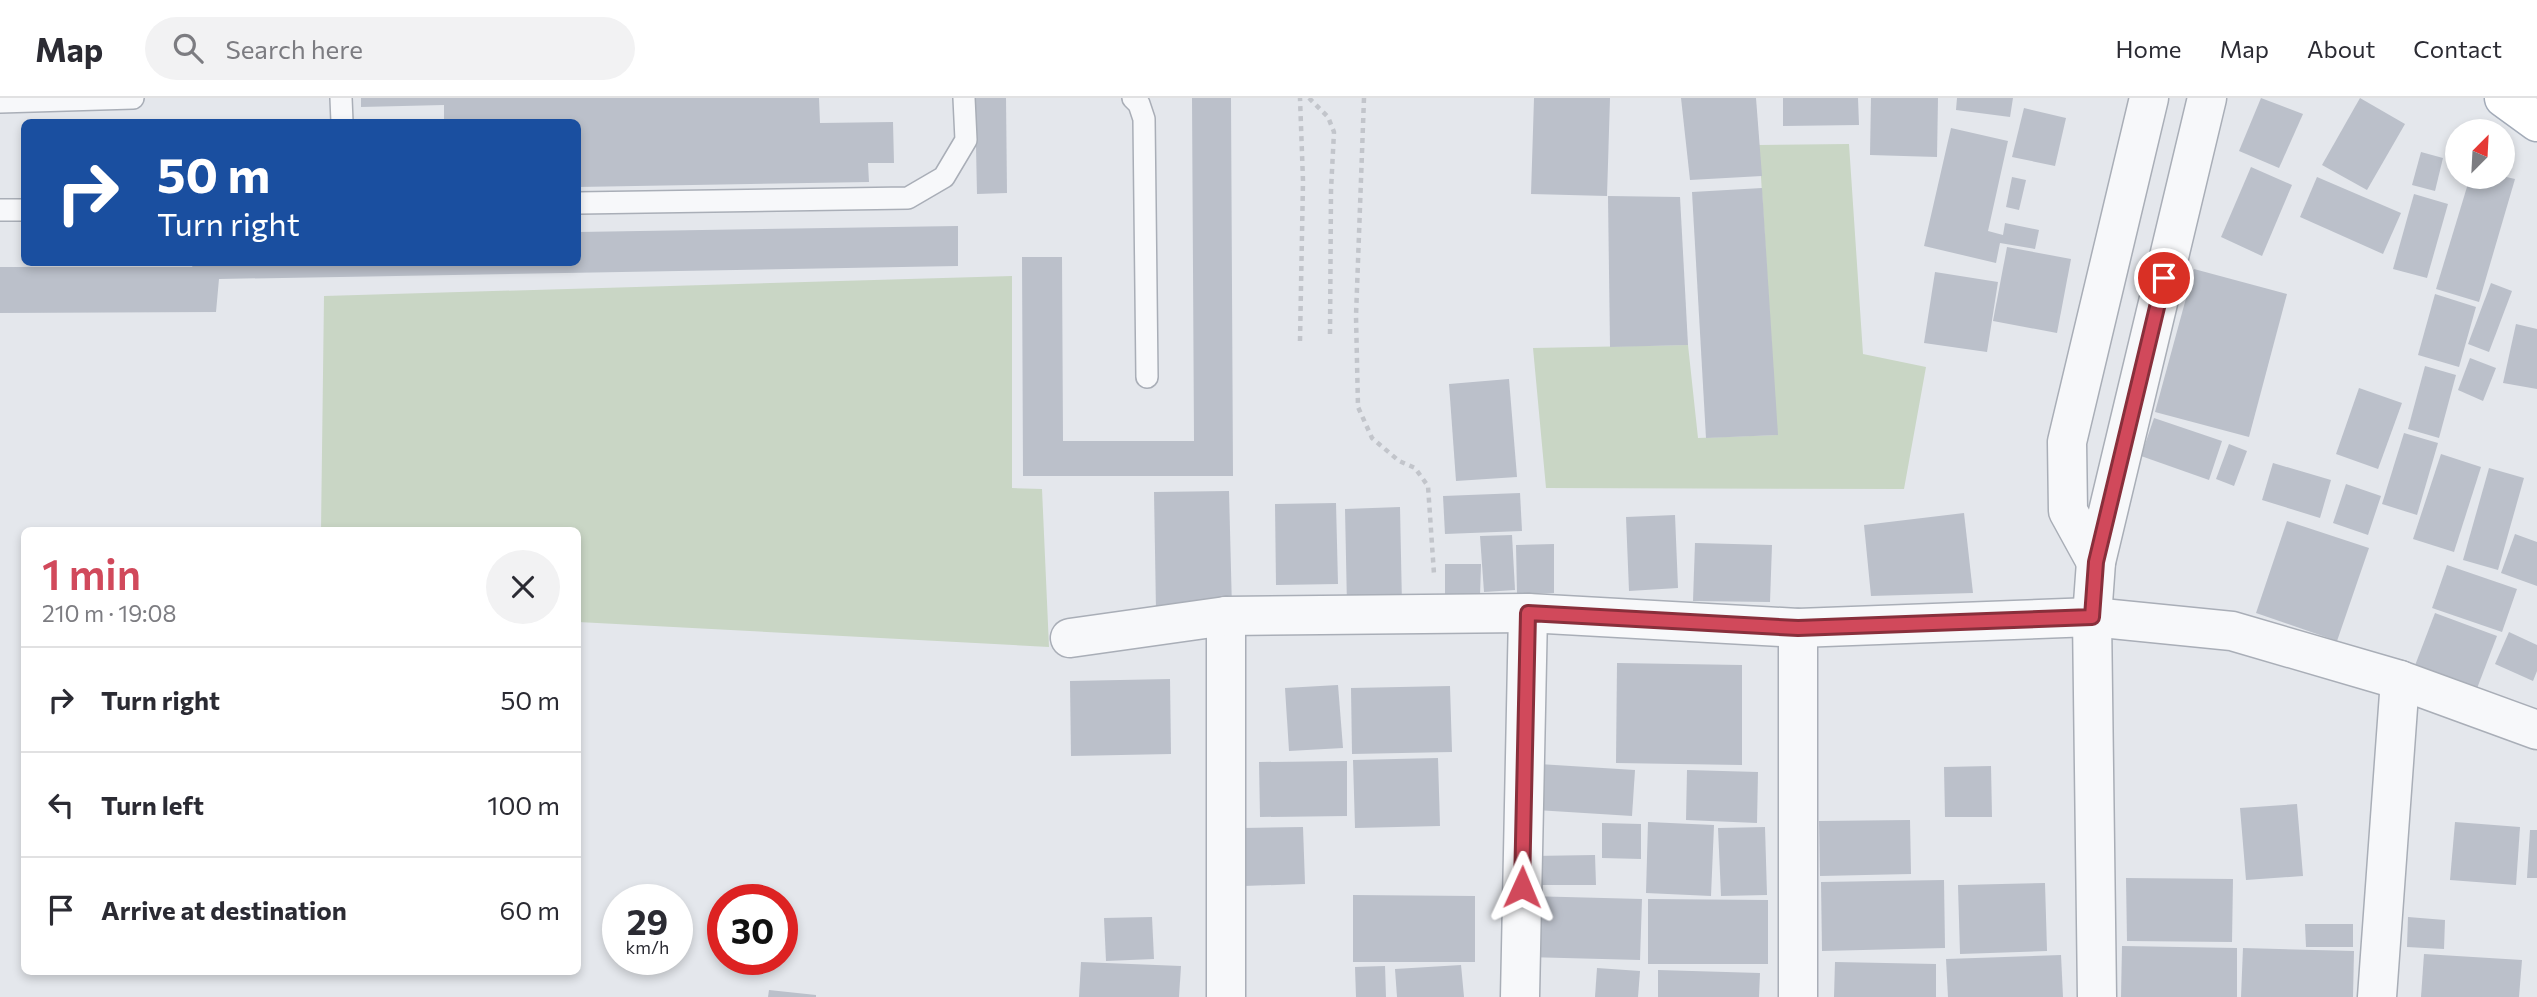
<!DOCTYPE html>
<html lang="en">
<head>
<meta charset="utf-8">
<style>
	:root { --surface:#fff; --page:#f2f2f3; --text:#2b2b33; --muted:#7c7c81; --line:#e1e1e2; --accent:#d1495b }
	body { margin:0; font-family:Commissioner,sans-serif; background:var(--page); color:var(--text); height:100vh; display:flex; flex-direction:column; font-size:26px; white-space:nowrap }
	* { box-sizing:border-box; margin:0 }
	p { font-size:23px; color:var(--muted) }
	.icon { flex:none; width:38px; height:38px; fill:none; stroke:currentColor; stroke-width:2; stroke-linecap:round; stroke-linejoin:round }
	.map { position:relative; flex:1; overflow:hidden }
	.details { position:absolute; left:21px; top:429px; width:560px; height:448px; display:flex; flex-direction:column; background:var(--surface); border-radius:10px; box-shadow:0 4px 10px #0003 }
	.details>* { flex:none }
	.hud { position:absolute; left:21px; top:21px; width:560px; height:147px; border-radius:10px; box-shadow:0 4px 10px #0003; background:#1a4fa0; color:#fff; overflow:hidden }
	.needle { width:46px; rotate:24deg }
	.fabs { position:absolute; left:2445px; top:21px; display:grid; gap:14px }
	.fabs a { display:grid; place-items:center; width:70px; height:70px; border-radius:50%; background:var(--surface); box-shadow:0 4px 10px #0003; font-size:35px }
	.speed { position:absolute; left:602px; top:786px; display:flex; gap:14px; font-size:35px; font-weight:700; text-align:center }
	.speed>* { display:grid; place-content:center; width:91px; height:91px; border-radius:50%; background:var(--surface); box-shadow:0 4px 10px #0003; line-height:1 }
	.speed small { font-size:18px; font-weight:400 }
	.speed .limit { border:10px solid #d22; background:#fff; color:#111 }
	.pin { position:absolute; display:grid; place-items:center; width:60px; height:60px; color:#fff; margin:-30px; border:4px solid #fff; border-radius:50%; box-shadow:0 2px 7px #0007 }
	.me { position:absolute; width:77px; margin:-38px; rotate:1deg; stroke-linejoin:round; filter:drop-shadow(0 0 5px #0008) }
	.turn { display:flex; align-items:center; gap:24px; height:147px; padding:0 21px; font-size:32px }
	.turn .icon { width:91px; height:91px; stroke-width:2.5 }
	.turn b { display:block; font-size:49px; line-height:60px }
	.round { display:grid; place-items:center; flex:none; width:74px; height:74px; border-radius:37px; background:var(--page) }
	.summary { display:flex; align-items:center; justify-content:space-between; height:119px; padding:0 21px }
	h1 { font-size:42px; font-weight:600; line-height:52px; color:var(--accent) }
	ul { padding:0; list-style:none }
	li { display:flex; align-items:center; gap:21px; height:105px; padding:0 21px; border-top:2px solid var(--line) }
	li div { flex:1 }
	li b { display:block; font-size:26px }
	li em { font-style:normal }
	header { display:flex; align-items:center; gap:42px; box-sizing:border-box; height:98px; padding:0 35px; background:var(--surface); border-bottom:2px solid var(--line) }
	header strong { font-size:33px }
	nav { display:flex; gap:38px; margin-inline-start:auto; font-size:24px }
	.search { width:490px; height:63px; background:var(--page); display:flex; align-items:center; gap:18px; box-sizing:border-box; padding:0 24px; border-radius:38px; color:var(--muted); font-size:26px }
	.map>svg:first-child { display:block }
	.green { fill:#c9d6c5 }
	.building { fill:#bbc0ca }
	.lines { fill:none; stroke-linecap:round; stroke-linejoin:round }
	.service-casing { stroke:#a9aeb7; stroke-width:24 }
	.minor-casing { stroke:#a9aeb7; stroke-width:41 }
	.primary-casing { stroke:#a3abb8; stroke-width:41 }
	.path { stroke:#c2c5cb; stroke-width:4.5; stroke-dasharray:5 5; stroke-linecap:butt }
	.service { stroke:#f7f8fa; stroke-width:21 }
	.minor { stroke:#f7f8fa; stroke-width:38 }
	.primary { stroke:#fff; stroke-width:38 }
	.route-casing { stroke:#882f3b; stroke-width:18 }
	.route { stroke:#d1495b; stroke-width:12 }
</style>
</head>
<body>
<header>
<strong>Map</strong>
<div class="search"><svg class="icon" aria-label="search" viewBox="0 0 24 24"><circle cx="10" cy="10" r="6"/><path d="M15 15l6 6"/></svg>Search here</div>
<nav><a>Home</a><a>Map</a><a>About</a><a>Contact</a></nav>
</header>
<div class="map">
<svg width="2537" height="899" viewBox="0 0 2537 899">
	<rect width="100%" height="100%" fill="#e4e7ec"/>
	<g class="green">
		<polygon points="1849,46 1863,256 1926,269 1904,391 1546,390 1533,250 1688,247 1698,340 1777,337 1759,47"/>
		<polygon points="1012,178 1012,390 1042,391 1049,549 578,524 578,432 321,432 324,198"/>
	</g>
	<g class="building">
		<polygon points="361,0 819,0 820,25 893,24 894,65 868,65 869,84 578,89 578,24 444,24 444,7 361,9"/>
		<polygon points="975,0 1006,0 1007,95 977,96"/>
		<polygon points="1192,0 1231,0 1233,378 1023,378 1022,159 1062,159 1063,343 1194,343"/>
		<polygon points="1534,0 1610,0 1607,98 1531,96"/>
		<polygon points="1681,0 1756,0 1762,78 1690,82"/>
		<polygon points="1783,0 1858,0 1859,27 1783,28"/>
		<polygon points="1871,0 1938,0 1937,59 1870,57"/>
		<polygon points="1957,0 2013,0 2010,19 1956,12"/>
		<polygon points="2261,0 2303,16 2279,70 2239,53"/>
		<polygon points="2360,0 2405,26 2367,92 2322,67"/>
		<polygon points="2024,10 2066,20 2055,68 2012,59"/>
		<polygon points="1951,30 2008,43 1988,133 2003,137 2005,125 2039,132 2035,151 2000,145 1996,165 1924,148"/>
		<polygon points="2421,54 2443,60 2435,93 2412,87"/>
		<polygon points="2251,69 2292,87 2262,158 2221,139"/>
		<polygon points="2502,78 2515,81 2479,204 2436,191 2470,79"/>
		<polygon points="2012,79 2026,82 2019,112 2006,109"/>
		<polygon points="2317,79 2401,115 2383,156 2300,119"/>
		<polygon points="1762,90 1778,337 1706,340 1692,94"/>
		<polygon points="2414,96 2448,106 2427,180 2393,171"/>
		<polygon points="1608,98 1680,99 1688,247 1610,249"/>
		<polygon points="958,128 958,168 219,181 216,214 0,215 0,169 192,169 195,164 578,164 578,134"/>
		<polygon points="2007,149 2071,161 2057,235 1993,223"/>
		<polygon points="2194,171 2287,196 2249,339 2155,314"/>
		<polygon points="1935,174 1998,184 1987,254 1924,245"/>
		<polygon points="2491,185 2512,193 2489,254 2468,246"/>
		<polygon points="2435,196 2476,209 2459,269 2418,257"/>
		<polygon points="2516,226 2537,231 2537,291 2503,285"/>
		<polygon points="2470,260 2496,270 2483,303 2458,292"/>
		<polygon points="2425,268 2456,277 2439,340 2408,331"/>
		<polygon points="1509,281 1517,379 1456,383 1449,286"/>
		<polygon points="2359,290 2402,305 2378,371 2336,356"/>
		<polygon points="2154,320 2222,343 2209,382 2141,358"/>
		<polygon points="2404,335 2438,345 2417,417 2382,406"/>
		<polygon points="2229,346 2247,353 2234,388 2216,381"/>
		<polygon points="2441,356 2481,369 2454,454 2413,441"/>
		<polygon points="2273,365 2331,382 2320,420 2262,402"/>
		<polygon points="2489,370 2524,380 2498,472 2463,462"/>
		<polygon points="2346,386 2381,398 2368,437 2333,425"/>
		<polygon points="1229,393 1232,511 1156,512 1154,394"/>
		<polygon points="1520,395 1522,433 1445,436 1443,398"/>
		<polygon points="1336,405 1338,486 1276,487 1275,406"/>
		<polygon points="1400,409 1402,507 1347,508 1345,411"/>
		<polygon points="1964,415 1973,495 1871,498 1864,427"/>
		<polygon points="1675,417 1678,490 1629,493 1626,419"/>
		<polygon points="2287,423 2369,450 2337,543 2256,515"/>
		<polygon points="2515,436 2537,444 2537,488 2501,475"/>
		<polygon points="1512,437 1515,492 1484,494 1480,438"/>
		<polygon points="1695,445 1772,447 1770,504 1693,503"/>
		<polygon points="1554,446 1554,495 1517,496 1516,447"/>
		<polygon points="1445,466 1481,466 1480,498 1445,498"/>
		<polygon points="2447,467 2517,491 2502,534 2432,510"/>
		<polygon points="2435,515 2497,538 2476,593 2414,570"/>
		<polygon points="2509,534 2537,547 2537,573 2533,583 2495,566"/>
		<polygon points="1617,565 1742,567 1742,667 1616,665"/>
		<polygon points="1170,581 1171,656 1071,658 1070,583"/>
		<polygon points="1338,587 1343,650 1289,653 1285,590"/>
		<polygon points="1450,588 1452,654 1352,656 1351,590"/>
		<polygon points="1438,660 1440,728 1355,730 1353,662"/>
		<polygon points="1347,663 1347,718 1260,719 1259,664"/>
		<polygon points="1539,666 1635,672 1632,718 1536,712"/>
		<polygon points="1991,668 1992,719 1945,719 1944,669"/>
		<polygon points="1687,672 1758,674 1757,725 1686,722"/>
		<polygon points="2297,706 2303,778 2246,782 2240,710"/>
		<polygon points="1910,722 1911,776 1820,778 1819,723"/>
		<polygon points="1648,724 1714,727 1711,798 1646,795"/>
		<polygon points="2455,724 2520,729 2516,787 2450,782"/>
		<polygon points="1602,725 1641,726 1641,761 1602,760"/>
		<polygon points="1303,729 1305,786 1243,788 1242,730"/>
		<polygon points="1765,729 1767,797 1721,798 1718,730"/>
		<polygon points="2530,732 2537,732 2537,780 2527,780"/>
		<polygon points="1595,757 1596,787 1533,787 1532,758"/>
		<polygon points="2126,780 2233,781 2232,844 2127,843"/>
		<polygon points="1944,782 1945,850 1822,853 1821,784"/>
		<polygon points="2045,785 2047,853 1960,856 1958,787"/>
		<polygon points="1353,797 1475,798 1475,864 1353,864"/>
		<polygon points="1527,798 1642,801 1640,862 1526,859"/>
		<polygon points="1648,801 1768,802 1768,866 1648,866"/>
		<polygon points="1152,819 1154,861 1106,863 1104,820"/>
		<polygon points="2408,819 2445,822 2444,851 2407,849"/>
		<polygon points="2305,826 2353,826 2353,849 2306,849"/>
		<polygon points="2122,848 2237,850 2237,899 2121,899"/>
		<polygon points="2243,850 2354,853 2353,899 2241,899"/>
		<polygon points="2424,856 2522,862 2519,899 2421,899"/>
		<polygon points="2061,857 2063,899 1948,899 1946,861"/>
		<polygon points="1081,864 1181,868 1179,899 1079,899"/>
		<polygon points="1835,864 1936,866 1936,899 1834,899"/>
		<polygon points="1461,867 1464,899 1397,899 1395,871"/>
		<polygon points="1385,868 1386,899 1356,899 1355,869"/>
		<polygon points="1597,870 1640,873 1638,899 1595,899"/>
		<polygon points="1658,872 1760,875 1759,899 1658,899"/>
		<polygon points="769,892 816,897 816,899 768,899"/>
	</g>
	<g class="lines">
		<defs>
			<g id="service">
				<polyline points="341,0 342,24"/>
				<polyline points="1133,0 1139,6 1144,21 1147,279"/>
				<polyline points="0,4 133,0"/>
				<polyline points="578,105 908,100 944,79 966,42 964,0"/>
				<polyline points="0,112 24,112"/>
			</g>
			<g id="minor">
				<polyline points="2096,464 2068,413 2067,344 2149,0"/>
				<polyline points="1226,518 1226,899"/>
				<polyline points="1798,530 1798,899"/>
				<polyline points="1070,540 1226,518 1528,515 1798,530 2092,519 2232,533 2400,582 2537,632"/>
				<polyline points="1520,899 1528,515"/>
				<polyline points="2097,899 2092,519 2096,464 2207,0"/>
				<polyline points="2377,899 2400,582"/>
			</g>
			<polyline id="primary" points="2504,0 2537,24"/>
		</defs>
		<use href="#service" class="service-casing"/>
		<use href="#minor" class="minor-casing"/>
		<use href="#primary" class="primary-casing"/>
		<g class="path">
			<polyline points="1309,0 1328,19 1334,34 1331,92 1330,238"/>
			<polyline points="1364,0 1356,218 1358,309 1372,340 1399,363 1415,370 1428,388 1434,476"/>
			<polyline points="1300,243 1303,83 1300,0"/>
		</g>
		<use href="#service" class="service"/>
		<use href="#minor" class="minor"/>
		<use href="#primary" class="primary"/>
	</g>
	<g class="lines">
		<defs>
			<polyline id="route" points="1522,789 1528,515 1798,530 2092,519 2096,464 2164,180"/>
		</defs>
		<use href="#route" class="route-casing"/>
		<use href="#route" class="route"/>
	</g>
</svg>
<div class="fabs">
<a><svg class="needle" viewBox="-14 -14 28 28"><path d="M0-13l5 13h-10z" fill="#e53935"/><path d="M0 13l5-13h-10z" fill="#7c7c81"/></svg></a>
</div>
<div class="speed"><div>29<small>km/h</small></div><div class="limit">30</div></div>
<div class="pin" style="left:2164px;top:180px;background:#d93025"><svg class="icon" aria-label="arrive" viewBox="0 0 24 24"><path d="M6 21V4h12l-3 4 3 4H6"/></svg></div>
<svg class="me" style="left:1522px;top:789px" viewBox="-20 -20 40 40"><path d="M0-17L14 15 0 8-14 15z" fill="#d1495b" stroke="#fff" stroke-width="4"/></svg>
<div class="hud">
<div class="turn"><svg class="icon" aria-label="right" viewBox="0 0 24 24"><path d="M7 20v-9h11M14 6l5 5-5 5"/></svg><div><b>50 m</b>Turn right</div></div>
</div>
<section class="details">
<div class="summary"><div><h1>1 min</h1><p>210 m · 19:08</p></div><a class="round"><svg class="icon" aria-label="close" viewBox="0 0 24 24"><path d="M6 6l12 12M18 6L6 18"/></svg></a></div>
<ul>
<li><svg class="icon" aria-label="right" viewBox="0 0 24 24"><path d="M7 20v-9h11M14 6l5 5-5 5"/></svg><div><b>Turn right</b></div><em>50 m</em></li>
<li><svg class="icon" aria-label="left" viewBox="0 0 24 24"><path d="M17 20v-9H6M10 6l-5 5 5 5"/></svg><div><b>Turn left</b></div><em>100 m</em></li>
<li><svg class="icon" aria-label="arrive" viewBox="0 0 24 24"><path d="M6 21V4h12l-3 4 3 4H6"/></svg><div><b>Arrive at destination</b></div><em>60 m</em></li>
</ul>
</section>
</div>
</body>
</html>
